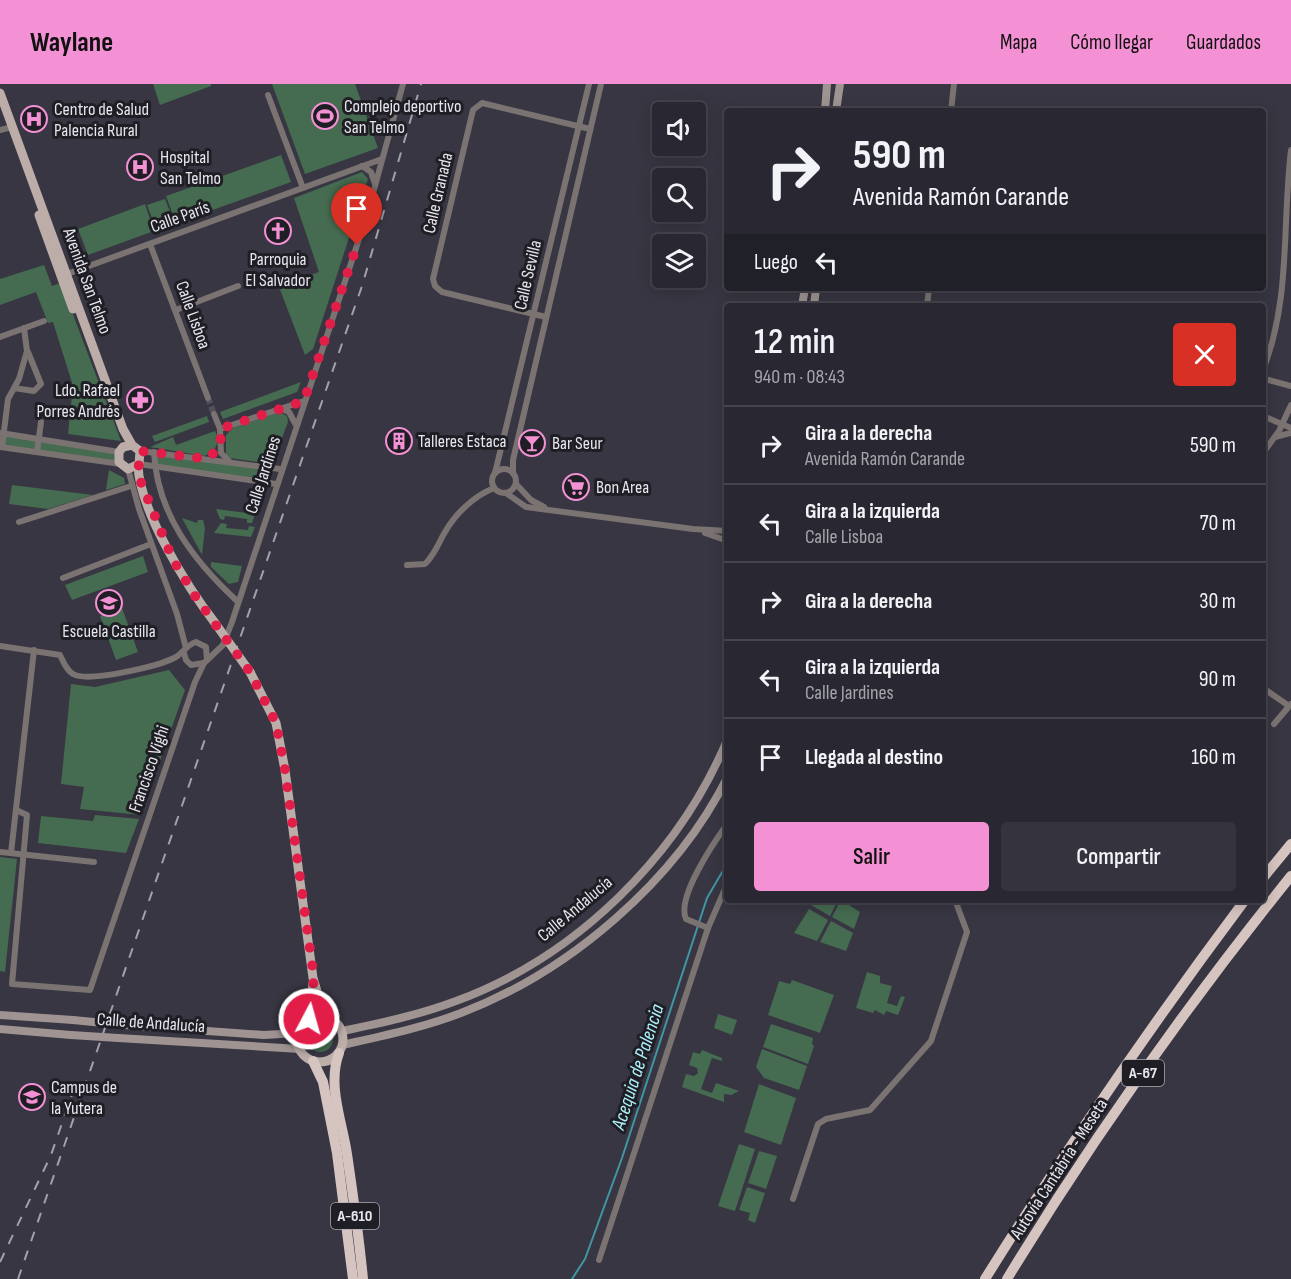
<!DOCTYPE html>
<html lang="es">
<head>
<meta charset="utf-8">
<style>
	:root { --surface:#292832; --page:#35343e; --text:#f1f3f6; --muted:#a5a6ac; --line:#45444d; --accent:#f491d4 }
	body { margin:0; font-family:"Sofia Sans Condensed",sans-serif; background:var(--page); color:var(--text); height:100vh; display:flex; flex-direction:column; font-size:22px; white-space:nowrap }
	* { box-sizing:border-box; margin:0 }
	p { font-size:20px; color:var(--muted) }
	.icon { flex:none; width:33px; height:33px; fill:none; stroke:currentColor; stroke-width:2; stroke-linecap:round; stroke-linejoin:round }
	.map { position:relative; flex:1; overflow:hidden }
	.sheet { position:absolute; left:724px; top:219px; width:542px; height:600px; display:flex; flex-direction:column; background:var(--surface); border-radius:6px; box-shadow:0 3px 15px #0003,0 0 0 2px var(--line) }
	.sheet>* { flex:none }
	.top-card { position:absolute; left:724px; top:24px; width:542px; height:183px; border-radius:6px; box-shadow:0 3px 15px #0003,0 0 0 2px var(--line); background:#292832; color:var(--text); overflow:hidden }
	.tools { position:absolute; left:652px; top:18px; display:grid; gap:12px }
	.tools a { display:grid; place-items:center; width:54px; height:54px; border-radius:6px; background:var(--surface); box-shadow:0 3px 15px #0003,0 0 0 2px var(--line); font-size:30px }
	.pin { position:absolute; display:grid; place-items:center; width:51px; height:51px; color:#fff; margin:-62px -26px; border-radius:50% 50% 50% 0; rotate:-45deg; box-shadow:0 0 6px #0007 }
	.pin .icon { rotate:45deg }
	.me { position:absolute; width:66px; margin:-33px; rotate:6deg; stroke-linejoin:round; filter:drop-shadow(0 0 4px #0008) }
	.turn { display:flex; align-items:center; gap:21px; height:126px; padding:0 30px; font-size:27px }
	.turn .icon { width:78px; height:78px; stroke-width:2.5 }
	.turn b { display:block; font-size:42px; line-height:51px }
	.then { display:flex; align-items:center; height:57px; padding:0 30px; background:#0003; gap:12px; font-size:22px }
	.round { display:grid; place-items:center; flex:none; width:63px; height:63px; border-radius:6px; background:var(--page) }
	.headline { display:flex; align-items:center; justify-content:space-between; height:102px; padding:0 30px }
	h1 { font-size:36px; font-weight:600; line-height:45px }
	.cta { display:flex; gap:12px; margin-top:auto; padding:12px 30px }
	.cta a { flex:1; height:69px; border-radius:6px; background:var(--accent); color:#111; font-size:24px; font-weight:600; line-height:69px; text-align:center }
	.cta a+a { background:var(--page); color:var(--text) }
	ul { padding:0; list-style:none }
	li { display:flex; align-items:center; gap:18px; height:78px; padding:0 30px; border-top:2px solid var(--line) }
	li div { flex:1 }
	li b { display:block; font-size:22px }
	li em { font-style:normal }
	header { display:flex; align-items:center; gap:36px; box-sizing:border-box; height:84px; padding:0 30px; background:var(--accent); color:#111 }
	header strong { font-size:28px }
	nav { display:flex; gap:33px; margin-inline-start:auto; font-size:21px }
	.map>svg:first-child { display:block }
	.green { fill:#456b50 }
	.lines { fill:none; stroke-linecap:round; stroke-linejoin:round }
	.stream { stroke:#4096a2; stroke-width:2 }
	.street-tunnel { stroke:#51505c; stroke-width:6; stroke-dasharray:6 3; stroke-linecap:butt }
	.street { stroke:#7a7371; stroke-width:6 }
	.secondary { stroke:#9f9491; stroke-width:8 }
	.primary { stroke:#bcada9; stroke-width:9 }
	.highway { stroke:#d6c4c0; stroke-width:10 }
	.rail { stroke:#a2a1ab; stroke-width:2; stroke-dasharray:10 10; stroke-linecap:butt }
	.secondary-bridge { stroke:#9f9491; stroke-width:8 }
	.primary-bridge { stroke:#bcada9; stroke-width:9 }
	.route { stroke:#e11d48; stroke-width:10; stroke-dasharray:0 18 }
	.labels { text-anchor:middle; dominant-baseline:central; stroke-width:6; stroke-linejoin:round; paint-order:stroke }
	.shield { fill:#1e1e24; stroke:#abaab1; stroke-width:1.5 }
	.shield-label { font-size:16px; font-weight:bold; fill:#e7e6ee }
	.poi-label { font-size:18px; fill:#e7e6ee; stroke:#1e1e24; text-anchor:start }
	.street-label { font-size:18px; fill:#e7e6ee; stroke:#1e1e24 }
	.water-label { font-size:20px; font-style:italic; fill:#adeffa; stroke:#1e1e24 }
</style>
</head>
<body>
<header>
<strong>Waylane</strong>
<nav><a>Mapa</a><a>Cómo llegar</a><a>Guardados</a></nav>
</header>
<div class="map">
<svg width="1291" height="1195" viewBox="0 0 1291 1195">
	<rect width="100%" height="100%" fill="#373642"/>
	<g class="green">
		<polygon points="153,0 211,0 211,2 160,21"/>
		<polygon points="272,0 355,0 378,64 305,90"/>
		<polygon points="281,71 291,98 176,139 166,112"/>
		<polygon points="362,88 368,95 313,265 305,271 276,195 281,192 284,200 319,188 294,114"/>
		<polygon points="165,115 175,140 157,147 147,121"/>
		<polygon points="145,120 154,147 88,171 78,145"/>
		<polygon points="44,181 52,202 61,199 121,357 68,350 73,302 53,238 48,239 36,208 0,221 0,195"/>
		<polygon points="301,298 297,308 223,335 220,328"/>
		<polygon points="280,328 287,332 288,338 272,380 229,374 226,371 226,351 233,344"/>
		<polygon points="207,332 209,338 155,358 152,352"/>
		<path d="M215,347C221,358 216,368 204,372L150,363L173,353L176,361Z"/>
		<polygon points="0,349 118,368 121,380 0,363"/>
		<polygon points="154,368 258,382 256,397 154,383"/>
		<polygon points="109,386 124,394 125,400 106,406"/>
		<polygon points="12,401 93,411 48,425 9,420"/>
		<polygon points="216,425 255,430 252,439 247,439 247,435 225,432 224,436 220,435"/>
		<polygon points="182,434 197,439 198,436 203,436 205,444 202,471"/>
		<polygon points="221,439 227,440 226,444 248,446 249,442 255,443 251,453 214,449"/>
		<polygon points="143,472 148,488 72,516 65,501"/>
		<polygon points="211,478 242,482 238,498 229,500 211,483"/>
		<polygon points="122,524 138,568 116,576 100,532"/>
		<polygon points="169,586 185,606 141,731 80,725 84,703 61,700 71,600 95,603"/>
		<polygon points="95,731 139,735 126,769 38,759 41,732 93,737"/>
		<polygon points="0,773 17,775 5,888 0,887"/>
		<polygon points="815,816 838,816 830,832 811,821"/>
		<polygon points="841,816 860,828 854,845 832,833"/>
		<polygon points="809,825 828,836 817,857 794,849"/>
		<polygon points="831,837 853,849 846,867 820,858"/>
		<polygon points="867,888 880,892 880,899 892,902 887,919 897,922 901,912 905,913 898,931 886,927 884,931 875,926 873,929 856,924"/>
		<polygon points="792,896 834,911 820,949 768,931 779,897 790,900"/>
		<polygon points="718,930 737,936 732,951 714,944"/>
		<polygon points="771,940 813,954 812,960 814,962 808,980 763,963"/>
		<circle cx="320" cy="955" r="13"/>
		<polygon points="762,965 807,982 799,1006 764,994 756,983"/>
		<polygon points="702,966 722,974 722,977 712,974 701,1005 712,1009 716,999 739,1007 731,1011 724,1010 724,1018 682,1003 686,990 694,992 698,989 697,984 689,981 693,968 700,970"/>
		<polygon points="759,1000 796,1014 781,1061 744,1048"/>
		<polygon points="739,1060 755,1065 735,1127 718,1122"/>
		<polygon points="759,1067 777,1072 766,1105 748,1099"/>
		<polygon points="747,1103 765,1109 755,1139 748,1136 750,1129 739,1126"/>
	</g>
	<g class="lines">
		<polyline class="stream" points="572,1195 585,1175 622,1074 707,814 728,778"/>
		<polyline class="street-tunnel" points="208,314 214,330"/>
		<g class="street">
			<polyline points="268,11 303,104"/>
			<polyline points="951,27 954,0"/>
			<polyline points="0,46 12,43"/>
			<polyline points="362,82 371,88 375,100"/>
			<polyline points="150,160 208,314"/>
			<polyline points="67,190 382,75"/>
			<polyline points="927,222 929,204"/>
			<polyline points="176,226 238,202"/>
			<polyline points="546,233 442,208 435,202 433,195 473,26 482,19 590,45"/>
			<polyline points="0,253 44,237"/>
			<path d="M1263,286C1291,215 1282,141 1291,66"/>
			<polyline points="1263,298 1269,296 1291,302"/>
			<polyline points="14,304 34,307 41,300 28,268"/>
			<polyline points="280,324 289,328 296,341"/>
			<polyline points="214,330 220,345 221,369 229,377"/>
			<polyline points="1263,332 1291,344"/>
			<polyline points="220,345 304,317"/>
			<polyline points="1,349 119,368"/>
			<polyline points="1275,353 1291,349"/>
			<polyline points="0,363 121,380"/>
			<polyline points="2,363 8,315 19,295 27,267 24,244"/>
			<polyline points="140,367 280,385"/>
			<polyline points="37,368 41,338"/>
			<path d="M154,368C157,430 194,477 237,517"/>
			<polyline points="1263,369 1279,347 1291,321"/>
			<polyline points="139,380 276,400"/>
			<circle cx="504" cy="397" r="12"/>
			<polyline points="128,385 139,425 177,530 186,564"/>
			<polyline points="495,389 589,0"/>
			<polyline points="513,389 513,376 601,0"/>
			<polyline points="516,400 531,416 544,423"/>
			<polyline points="506,409 526,423 693,445 728,447"/>
			<polyline points="19,438 131,402"/>
			<polyline points="705,449 728,457"/>
			<path d="M407,481L425,480C435,470 438,460 445,448C456,429 474,412 494,404"/>
			<polyline points="63,494 151,460"/>
			<path d="M0,562L60,571C63,577 66,586 73,590C88,599 158,582 174,574C183,570 186,561 196,558L206,563L207,576"/>
			<polyline points="184,569 186,576 191,581 204,579"/>
			<polyline points="1263,604 1289,622"/>
			<polyline points="1274,640 1291,620"/>
			<polyline points="16,726 27,731 12,900 90,906 195,598 204,579 223,561 232,538 367,131 403,0"/>
			<path d="M728,739C714,758 676,814 686,835L708,844L728,798"/>
			<polyline points="0,768 94,778"/>
			<polyline points="11,769 34,566"/>
			<polyline points="793,1115 818,1040 826,1035 870,1026 931,957 967,848 955,816"/>
			<polyline points="599,1176 708,844"/>
		</g>
		<g class="secondary">
			<polyline points="825,27 827,0"/>
			<polyline points="836,27 840,0"/>
			<polyline points="802,222 805,204"/>
			<polyline points="814,222 816,204"/>
			<polyline points="0,931 73,936"/>
			<polyline points="124,941 264,951 298,949"/>
			<polyline points="0,945 71,951"/>
			<path d="M342,947C381,939 419,931 456,917C576,873 679,772 728,654"/>
			<polyline points="118,954 300,965"/>
			<path d="M342,961C382,952 422,944 461,929C569,888 676,797 728,692"/>
		</g>
		<g class="primary">
			<polyline points="0,9 123,345 132,361 140,367 139,380 128,385 119,378 119,368 123,363 132,361"/>
			<polyline points="39,131 73,225"/>
			<path d="M138,381C139,426 188,504 215,539"/>
			<polyline points="250,588 276,639 285,686 313,894 320,917 332,936"/>
			<circle cx="320" cy="955" r="23"/>
			<polyline points="309,935 313,899"/>
		</g>
		<g class="highway">
			<polyline points="1263,794 1291,760"/>
			<path d="M339,969C327,1001 342,1037 347,1070C353,1111 359,1153 363,1195"/>
			<polyline points="313,977 323,998 337,1069 353,1195"/>
			<path d="M985,1195C1066,1065 1153,939 1245,816"/>
			<path d="M1007,1195C1092,1055 1188,920 1291,792"/>
		</g>
		<g class="rail">
			<polyline points="0,1178 51,1071 76,999"/>
			<polyline points="18,1195 362,202 421,0"/>
		</g>
		<g class="secondary-bridge">
			<polyline points="73,936 124,941"/>
			<polyline points="71,951 118,954"/>
		</g>
		<polyline class="primary-bridge" points="215,539 250,588"/>
	</g>
	<g class="lines">
		<polyline class="route" points="309,935 314,894 285,686 276,639 250,588 197,515 173,476 138,391 140,367 208,375 221,361 220,345 304,317 357,161"/>
	</g>
	<defs>
		<symbol id="stadium-ring" viewBox="-11 -11 22 22"><circle r="9.5" fill="#1e1e24" stroke="#f491d4" stroke-width="1.5"/><path d="M0-5a6.5 5 0 1 0 0 10a6.5 5 0 1 0 0-10ZM-3.5-1.8h7v3.6h-7Z" fill="#f491d4"/></symbol>
		<symbol id="hospital-ring" viewBox="-11 -11 22 22"><circle r="9.5" fill="#1e1e24" stroke="#f491d4" stroke-width="1.5"/><path d="M-5-5h3v3.5h4V-5h3V5h-3V1.5h-4V5h-3Z" fill="#f491d4"/></symbol>
		<symbol id="church-ring" viewBox="-11 -11 22 22"><circle r="9.5" fill="#1e1e24" stroke="#f491d4" stroke-width="1.5"/><path d="M-1.2-6h2.4v3.5h3.3v2.4h-3.3V6h-2.4V-.1h-3.3v-2.4h3.3Z" fill="#f491d4"/></symbol>
		<symbol id="pharmacy-ring" viewBox="-11 -11 22 22"><circle r="9.5" fill="#1e1e24" stroke="#f491d4" stroke-width="1.5"/><path d="M-2-6h4v4h4v4h-4v4h-4v-4h-4v-4h4Z" fill="#f491d4"/></symbol>
		<symbol id="building-ring" viewBox="-11 -11 22 22"><circle r="9.5" fill="#1e1e24" stroke="#f491d4" stroke-width="1.5"/><path d="M-4-6H4V6H1V3H-1V6H-4ZM-2.5-4.3h1.7v1.8h-1.7ZM.8-4.3h1.7v1.8H.8ZM-2.5-1h1.7V.8h-1.7ZM.8-1h1.7V.8H.8Z" fill="#f491d4"/></symbol>
		<symbol id="bar-ring" viewBox="-11 -11 22 22"><circle r="9.5" fill="#1e1e24" stroke="#f491d4" stroke-width="1.5"/><path d="M-6-5H6L.8 .8V4.5H3.5V6h-7V4.5H-.8V.8Z" fill="#f491d4"/></symbol>
		<symbol id="supermarket-ring" viewBox="-11 -11 22 22"><circle r="9.5" fill="#1e1e24" stroke="#f491d4" stroke-width="1.5"/><path d="M-6-5.5h2.5l.6 2H6L4.5 2H-2.5L-4.4-4H-6ZM-1.5 3.2a1.3 1.3 0 1 0 .1 0ZM3 3.2a1.3 1.3 0 1 0 .1 0Z" fill="#f491d4"/></symbol>
		<symbol id="school-ring" viewBox="-11 -11 22 22"><circle r="9.5" fill="#1e1e24" stroke="#f491d4" stroke-width="1.5"/><path d="M0-5L7-2L0 1L-7-2ZM-4 1L0 2.5L4 1V4Q0 6-4 4Z" fill="#f491d4"/></symbol>
		<symbol id="university-ring" viewBox="-11 -11 22 22"><circle r="9.5" fill="#1e1e24" stroke="#f491d4" stroke-width="1.5"/><path d="M0-5L7-2L0 1L-7-2ZM-4 1L0 2.5L4 1V4Q0 6-4 4Z" fill="#f491d4"/></symbol>
	</defs>
	<g fill-rule="evenodd">
		<use href="#stadium-ring" x="310" y="17" width="30" height="30"/>
		<use href="#hospital-ring" x="19" y="20" width="30" height="30"/>
		<use href="#hospital-ring" x="125" y="68" width="30" height="30"/>
		<use href="#church-ring" x="263" y="132" width="30" height="30"/>
		<use href="#pharmacy-ring" x="125" y="301" width="30" height="30"/>
		<use href="#building-ring" x="384" y="342" width="30" height="30"/>
		<use href="#bar-ring" x="517" y="344" width="30" height="30"/>
		<use href="#supermarket-ring" x="561" y="388" width="30" height="30"/>
		<use href="#school-ring" x="94" y="504" width="30" height="30"/>
		<use href="#university-ring" x="17" y="998" width="30" height="30"/>
	</g>
	<g class="labels">
		<g class="shield">
			<rect x="1122" y="976" width="42" height="26" rx="4.5"/>
			<rect x="331" y="1119" width="48" height="26" rx="4.5"/>
		</g>
		<g class="shield-label">
			<text x="1143" y="989">A-67</text>
			<text x="355" y="1132">A-610</text>
		</g>
		<g class="poi-label">
			<text x="344" y="22">Complejo deportivo<tspan x="344" dy="21">San Telmo</tspan></text>
			<text x="54" y="25">Centro de Salud<tspan x="54" dy="21">Palencia Rural</tspan></text>
			<text x="160" y="73">Hospital<tspan x="160" dy="21">San Telmo</tspan></text>
			<text x="278" y="175" text-anchor="middle">Parroquia<tspan x="278" dy="21">El Salvador</tspan></text>
			<text x="120" y="306" text-anchor="end">Ldo. Rafael<tspan x="120" dy="21">Porres Andrés</tspan></text>
			<text x="418" y="357">Talleres Estaca</text>
			<text x="552" y="359">Bar Seur</text>
			<text x="596" y="403">Bon Area</text>
			<text x="109" y="547" text-anchor="middle">Escuela Castilla</text>
			<text x="51" y="1003">Campus de<tspan x="51" dy="21">la Yutera</tspan></text>
		</g>
		<g class="street-label">
			<text transform="translate(438 109) rotate(-77)">Calle Granada</text>
			<text transform="translate(180 133) rotate(-20)">Calle París</text>
			<text transform="translate(528 191) rotate(-77)">Calle Sevilla</text>
			<text transform="translate(87 197) rotate(70)">Avenida San Telmo</text>
			<text transform="translate(193 231) rotate(70)">Calle Lisboa</text>
			<text transform="translate(263 391) rotate(-72)">Calle Jardines</text>
			<text transform="translate(149 685) rotate(-71)">Francisco Vighi</text>
			<text transform="translate(575 825) rotate(-40)">Calle Andalucía</text>
			<text transform="translate(151 939) rotate(4)">Calle de Andalucía</text>
			<text transform="translate(1059 1085) rotate(-57)">Autovía Cantabria - Meseta</text>
		</g>
		<g class="water-label">
			<text transform="translate(638 983) rotate(-72)">Acequia de Palencia</text>
		</g>
	</g>
</svg>
<div class="tools">
<a><svg class="icon" aria-label="sound" viewBox="0 0 24 24"><path d="M4 9h4l5-4v14l-5-4H4zM17 9q2 3 0 6"/></svg></a>
<a><svg class="icon" aria-label="search" viewBox="0 0 24 24"><circle cx="10" cy="10" r="6"/><path d="M15 15l6 6"/></svg></a>
<a><svg class="icon" aria-label="layers" viewBox="0 0 24 24"><path d="M12 4l9 5-9 5-9-5zM3 14l9 5 9-5"/></svg></a>
</div>
<div class="pin" style="left:357px;top:161px;background:#d93025"><svg class="icon" aria-label="arrive" viewBox="0 0 24 24"><path d="M6 21V4h12l-3 4 3 4H6"/></svg></div>
<svg class="me" style="left:309px;top:935px" viewBox="-20 -20 40 40"><circle r="17" fill="#e11d48" stroke="#fff" stroke-width="3"/><path d="M0-11L8 9 0 5-8 9z" fill="#fff"/></svg>
<div class="top-card">
<div class="turn"><svg class="icon" aria-label="right" viewBox="0 0 24 24"><path d="M7 20v-9h11M14 6l5 5-5 5"/></svg><div><b>590 m</b>Avenida Ramón Carande</div></div>
<div class="then">Luego<svg class="icon" aria-label="left" viewBox="0 0 24 24"><path d="M17 20v-9H6M10 6l-5 5 5 5"/></svg></div>
</div>
<section class="sheet">
<div class="headline"><div><h1>12 min</h1><p>940 m · 08:43</p></div><a class="round" style="background:#d93025;color:#fff"><svg class="icon" aria-label="close" viewBox="0 0 24 24"><path d="M6 6l12 12M18 6L6 18"/></svg></a></div>
<ul>
<li><svg class="icon" aria-label="right" viewBox="0 0 24 24"><path d="M7 20v-9h11M14 6l5 5-5 5"/></svg><div><b>Gira a la derecha</b><p>Avenida Ramón Carande</p></div><em>590 m</em></li>
<li><svg class="icon" aria-label="left" viewBox="0 0 24 24"><path d="M17 20v-9H6M10 6l-5 5 5 5"/></svg><div><b>Gira a la izquierda</b><p>Calle Lisboa</p></div><em>70 m</em></li>
<li><svg class="icon" aria-label="right" viewBox="0 0 24 24"><path d="M7 20v-9h11M14 6l5 5-5 5"/></svg><div><b>Gira a la derecha</b></div><em>30 m</em></li>
<li><svg class="icon" aria-label="left" viewBox="0 0 24 24"><path d="M17 20v-9H6M10 6l-5 5 5 5"/></svg><div><b>Gira a la izquierda</b><p>Calle Jardines</p></div><em>90 m</em></li>
<li><svg class="icon" aria-label="arrive" viewBox="0 0 24 24"><path d="M6 21V4h12l-3 4 3 4H6"/></svg><div><b>Llegada al destino</b></div><em>160 m</em></li>
</ul>
<div class="cta"><a>Salir</a><a>Compartir</a></div>
</section>
</div>
</body>
</html>
